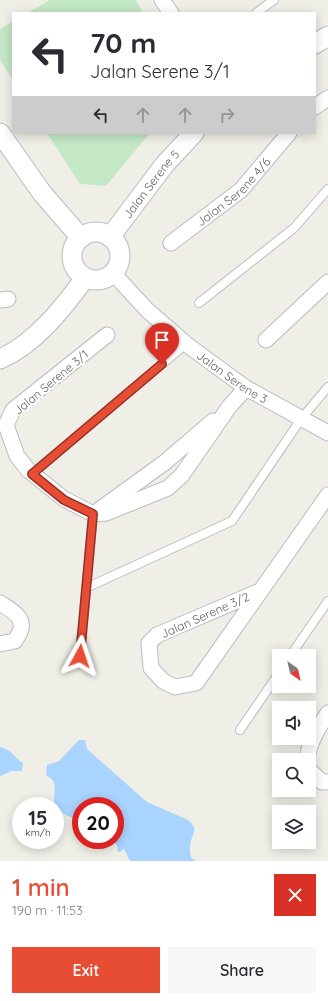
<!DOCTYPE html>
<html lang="en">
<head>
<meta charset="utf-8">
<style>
	:root { --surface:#fff; --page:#f7f7f7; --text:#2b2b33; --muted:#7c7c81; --accent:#e74d35 }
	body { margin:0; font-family:Quicksand,sans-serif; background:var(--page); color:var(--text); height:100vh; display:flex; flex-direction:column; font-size:15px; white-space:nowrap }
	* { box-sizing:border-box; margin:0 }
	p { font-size:13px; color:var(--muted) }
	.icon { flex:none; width:22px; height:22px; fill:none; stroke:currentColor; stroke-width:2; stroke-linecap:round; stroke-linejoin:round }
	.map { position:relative; height:861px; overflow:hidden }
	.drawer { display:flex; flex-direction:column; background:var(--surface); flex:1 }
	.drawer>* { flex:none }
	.guide { position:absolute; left:12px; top:12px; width:304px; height:122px; border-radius:0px; box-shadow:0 2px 10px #0003; background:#fff; color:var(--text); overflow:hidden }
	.needle { width:26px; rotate:146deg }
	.fabs { position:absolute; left:272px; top:649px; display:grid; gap:8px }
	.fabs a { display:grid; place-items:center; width:44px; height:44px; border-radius:0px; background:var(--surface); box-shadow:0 2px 10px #0003; font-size:20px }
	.speed { position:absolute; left:12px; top:797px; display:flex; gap:8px; font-size:20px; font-weight:700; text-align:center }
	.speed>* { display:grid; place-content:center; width:52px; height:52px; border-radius:50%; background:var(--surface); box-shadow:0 2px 10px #0003; line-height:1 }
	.speed small { font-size:10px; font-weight:400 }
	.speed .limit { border:6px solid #d22; background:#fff; color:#111 }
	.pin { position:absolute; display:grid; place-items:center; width:34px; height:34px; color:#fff; margin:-41px -17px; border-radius:50% 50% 50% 0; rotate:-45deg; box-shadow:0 0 4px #0007 }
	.pin .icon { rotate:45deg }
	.me { position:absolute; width:44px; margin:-22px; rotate:5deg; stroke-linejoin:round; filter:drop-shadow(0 0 3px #0008) }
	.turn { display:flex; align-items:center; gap:14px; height:84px; padding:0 12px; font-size:18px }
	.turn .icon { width:52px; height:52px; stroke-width:2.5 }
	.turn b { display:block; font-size:28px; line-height:34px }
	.lanes { display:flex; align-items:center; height:38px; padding:0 12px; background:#0003; justify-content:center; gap:20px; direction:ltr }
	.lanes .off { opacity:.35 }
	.round { display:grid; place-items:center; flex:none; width:42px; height:42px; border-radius:0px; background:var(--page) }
	.head { display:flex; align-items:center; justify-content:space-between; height:68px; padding:0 12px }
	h1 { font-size:24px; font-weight:600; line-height:30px; color:var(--accent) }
	.button { display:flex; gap:8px; margin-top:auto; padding:8px 12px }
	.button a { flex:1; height:46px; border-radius:0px; background:var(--accent); color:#fff; font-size:16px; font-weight:600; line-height:46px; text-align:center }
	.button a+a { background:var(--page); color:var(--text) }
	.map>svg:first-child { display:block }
	.green { fill:#c4e7c6 }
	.water { fill:#a9d4fe }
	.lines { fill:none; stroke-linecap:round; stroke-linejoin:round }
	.service-casing { stroke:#b9bcc0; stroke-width:10 }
	.minor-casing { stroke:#b9bcc0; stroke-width:17 }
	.tertiary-casing { stroke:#b9bcc0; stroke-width:21 }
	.service { stroke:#fff; stroke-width:8 }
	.minor { stroke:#fff; stroke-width:15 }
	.tertiary { stroke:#fff; stroke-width:19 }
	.route-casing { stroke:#963222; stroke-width:10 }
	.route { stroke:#e74d35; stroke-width:7 }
	.labels { text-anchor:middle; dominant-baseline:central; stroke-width:4; stroke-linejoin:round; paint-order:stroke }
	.street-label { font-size:12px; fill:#5e6267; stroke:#fff }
</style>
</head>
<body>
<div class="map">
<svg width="328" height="861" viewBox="0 0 328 861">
	<rect width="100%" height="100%" fill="#f0efe7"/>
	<g class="green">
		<polygon points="50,0 136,0 143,13 27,13"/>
		<polygon points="13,21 13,80 0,60 0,29"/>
		<polygon points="47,133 150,133 106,186 80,184"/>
	</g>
	<g class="water">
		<path d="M79,740H85L87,749L147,802L188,820C198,829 194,830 191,841C189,847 190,852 191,858L196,861H130L124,849L120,852L117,851L118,847L112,840H115V806H81V822C74,818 60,814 56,807C50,795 62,783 46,775L47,765L59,761Z"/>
		<path d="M0,747C13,750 13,757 23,763L22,771H12L0,776Z"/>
	</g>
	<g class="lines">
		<defs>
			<g id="service">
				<polyline points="256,13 274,0"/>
				<polyline points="199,303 294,228 328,189"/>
				<polyline points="32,474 186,344"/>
				<polyline points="86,588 232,521 301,419 328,387"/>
				<polyline points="80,656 93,514"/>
				<polyline points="290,656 328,601"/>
				<polyline points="240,730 279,673"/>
			</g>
			<g id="minor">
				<polyline points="162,0 171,13"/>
				<polyline points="315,107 328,98"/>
				<path id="s1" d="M171,243L241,190L289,133"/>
				<path id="s2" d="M113,273L147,310L186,344L246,388L328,433"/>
				<polyline points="0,300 8,299"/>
				<polyline points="107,335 13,410 6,425 17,456 28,470 64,499 93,514 106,513 168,488 182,475 229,407 246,388"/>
				<polyline points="266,340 328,282"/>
				<polyline points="99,510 164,463 213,421"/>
				<polyline points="260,591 157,635 149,643 151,668 163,681 175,687 196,683 328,495"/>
				<path d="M0,603C9,609 24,616 21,629C20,633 17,637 15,641L0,644"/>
				<path d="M307,760C309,742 318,728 328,713"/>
				<polyline points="309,770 322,782 328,782"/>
			</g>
			<g id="tertiary">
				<polyline points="315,44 328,36"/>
				<polyline points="0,133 42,193 81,238"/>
				<circle cx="96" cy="256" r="24"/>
				<path id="s3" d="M110,237L165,164L194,133"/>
				<path d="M0,359C35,344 63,308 85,278"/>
			</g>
		</defs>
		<use href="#service" class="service-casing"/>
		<use href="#minor" class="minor-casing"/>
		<use href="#tertiary" class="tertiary-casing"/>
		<use href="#service" class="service"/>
		<use href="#minor" class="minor"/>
		<use href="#tertiary" class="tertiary"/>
	</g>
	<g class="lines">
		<defs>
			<polyline id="route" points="80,656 93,514 64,500 32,474 162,364"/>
		</defs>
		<use href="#route" class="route-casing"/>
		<use href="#route" class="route"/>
	</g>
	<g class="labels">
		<g class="street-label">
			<text stroke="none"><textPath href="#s3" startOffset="67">Jalan Serene 5</textPath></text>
			<text stroke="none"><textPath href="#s1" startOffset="81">Jalan Serene 4/6</textPath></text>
			<text stroke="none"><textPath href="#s2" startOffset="159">Jalan Serene 3</textPath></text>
			<text transform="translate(51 382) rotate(-40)">Jalan Serene 3/1</text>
			<text transform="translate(205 615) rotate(-24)">Jalan Serene 3/2</text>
		</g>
	</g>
</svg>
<div class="fabs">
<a><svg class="needle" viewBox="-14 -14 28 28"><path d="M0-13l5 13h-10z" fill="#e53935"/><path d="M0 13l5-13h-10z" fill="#7c7c81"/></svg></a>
<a><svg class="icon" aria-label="sound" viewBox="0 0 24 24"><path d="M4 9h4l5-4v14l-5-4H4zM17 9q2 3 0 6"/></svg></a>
<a><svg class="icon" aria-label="search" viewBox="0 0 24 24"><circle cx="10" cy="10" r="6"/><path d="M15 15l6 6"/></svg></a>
<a><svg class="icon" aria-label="layers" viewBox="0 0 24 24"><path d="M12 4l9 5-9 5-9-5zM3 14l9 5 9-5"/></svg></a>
</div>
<div class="speed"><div>15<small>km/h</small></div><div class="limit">20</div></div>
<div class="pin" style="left:162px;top:364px;background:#d93025"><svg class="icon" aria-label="arrive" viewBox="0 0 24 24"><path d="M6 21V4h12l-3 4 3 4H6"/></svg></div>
<svg class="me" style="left:80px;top:656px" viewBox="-20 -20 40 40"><path d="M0-17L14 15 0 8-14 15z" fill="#e74d35" stroke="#fff" stroke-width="4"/></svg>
<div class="guide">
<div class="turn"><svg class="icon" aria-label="left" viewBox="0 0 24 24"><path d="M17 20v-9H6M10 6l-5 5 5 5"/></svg><div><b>70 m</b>Jalan Serene 3/1</div></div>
<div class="lanes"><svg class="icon" aria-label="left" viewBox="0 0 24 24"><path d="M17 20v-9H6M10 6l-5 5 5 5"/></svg><svg class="icon off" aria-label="ahead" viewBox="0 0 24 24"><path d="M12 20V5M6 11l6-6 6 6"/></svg><svg class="icon off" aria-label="ahead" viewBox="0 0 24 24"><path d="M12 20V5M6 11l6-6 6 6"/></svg><svg class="icon off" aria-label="right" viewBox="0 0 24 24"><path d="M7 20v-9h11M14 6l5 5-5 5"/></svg></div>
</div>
</div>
<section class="drawer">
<div class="head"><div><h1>1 min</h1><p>190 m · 11:53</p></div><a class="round" style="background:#d93025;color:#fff"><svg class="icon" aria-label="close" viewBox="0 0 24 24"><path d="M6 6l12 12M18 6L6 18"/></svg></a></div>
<div class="button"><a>Exit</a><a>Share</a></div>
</section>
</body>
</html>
